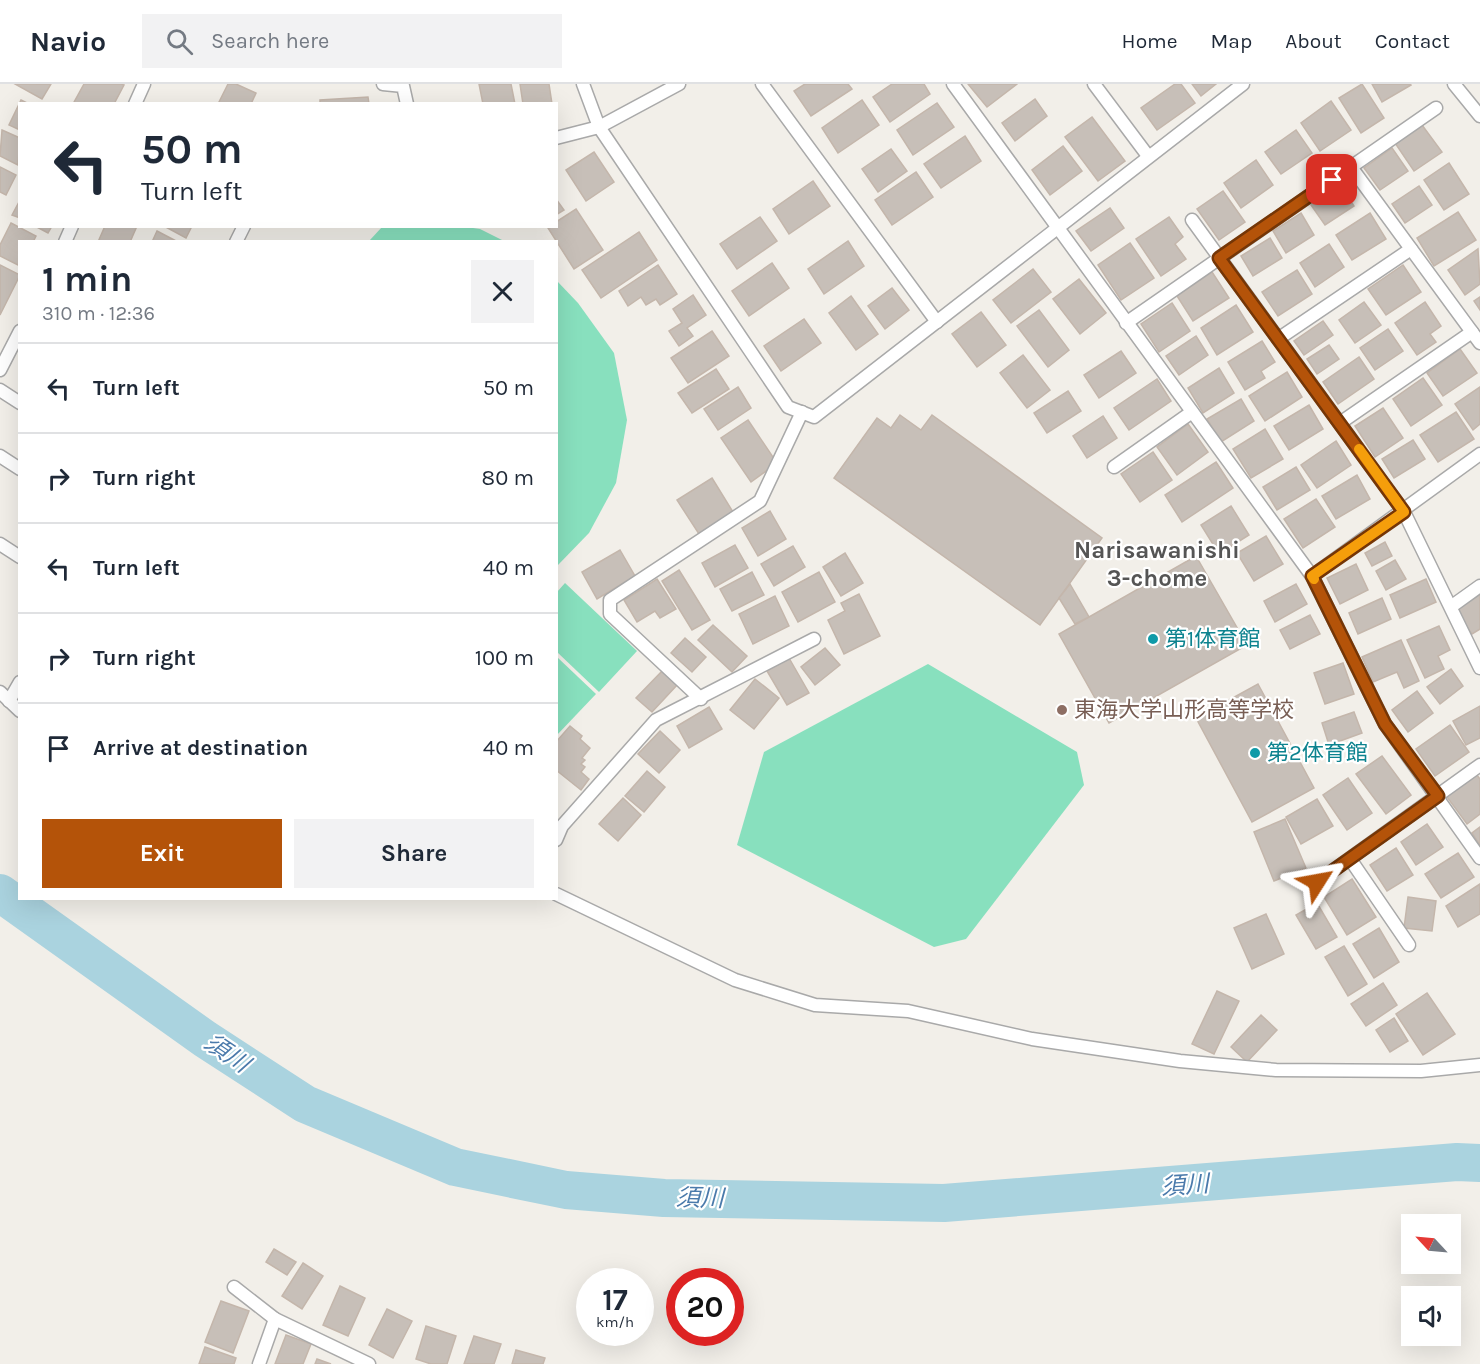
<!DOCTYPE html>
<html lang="en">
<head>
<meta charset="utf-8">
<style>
	:root { --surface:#fff; --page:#f2f2f3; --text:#1f2937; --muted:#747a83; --line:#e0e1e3; --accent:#b45309 }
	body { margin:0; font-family:Karla,"Noto Sans JP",sans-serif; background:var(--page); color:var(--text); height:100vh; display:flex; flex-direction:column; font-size:22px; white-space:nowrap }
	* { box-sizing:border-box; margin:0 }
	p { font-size:20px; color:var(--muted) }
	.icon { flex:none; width:33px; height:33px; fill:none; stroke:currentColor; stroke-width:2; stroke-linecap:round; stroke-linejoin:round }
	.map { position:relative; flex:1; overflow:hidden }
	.panel { position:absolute; left:18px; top:156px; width:540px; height:660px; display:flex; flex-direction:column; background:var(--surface); border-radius:0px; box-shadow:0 6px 24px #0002 }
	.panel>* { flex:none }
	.top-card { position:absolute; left:18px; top:18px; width:540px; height:126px; border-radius:0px; box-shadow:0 6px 24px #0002; background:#fff; color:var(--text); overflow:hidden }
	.needle { width:39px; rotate:296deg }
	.fabs { position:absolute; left:1401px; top:1130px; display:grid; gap:12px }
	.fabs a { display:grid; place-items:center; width:60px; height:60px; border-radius:0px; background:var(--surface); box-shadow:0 6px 24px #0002; font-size:30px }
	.speed { position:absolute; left:576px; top:1184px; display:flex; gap:12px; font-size:30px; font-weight:700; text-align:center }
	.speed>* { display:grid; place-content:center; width:78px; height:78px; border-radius:50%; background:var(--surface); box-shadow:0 6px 24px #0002; line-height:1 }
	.speed small { font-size:15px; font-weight:400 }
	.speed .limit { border:9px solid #d22; background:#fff; color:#111 }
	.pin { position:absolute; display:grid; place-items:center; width:51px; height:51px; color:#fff; margin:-26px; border-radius:12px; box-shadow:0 3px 9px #0006 }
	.me { position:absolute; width:66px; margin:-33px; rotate:56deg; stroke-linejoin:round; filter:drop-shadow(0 0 4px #0008) }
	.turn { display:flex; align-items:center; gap:21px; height:126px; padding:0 24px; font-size:27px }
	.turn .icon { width:78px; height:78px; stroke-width:2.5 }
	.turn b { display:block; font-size:42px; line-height:51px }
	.round { display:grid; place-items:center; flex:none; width:63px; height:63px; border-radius:0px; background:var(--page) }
	.head { display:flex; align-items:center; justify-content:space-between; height:102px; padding:0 24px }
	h1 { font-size:36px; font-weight:700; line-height:45px }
	.cta { display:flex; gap:12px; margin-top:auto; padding:12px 24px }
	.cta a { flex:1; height:69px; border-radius:0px; background:var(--accent); color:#fff; font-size:24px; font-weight:700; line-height:69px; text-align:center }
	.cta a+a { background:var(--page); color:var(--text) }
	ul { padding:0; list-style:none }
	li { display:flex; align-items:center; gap:18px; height:90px; padding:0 24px; border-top:2px solid var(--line) }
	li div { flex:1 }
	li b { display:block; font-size:22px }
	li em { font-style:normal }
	header { display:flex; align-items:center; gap:36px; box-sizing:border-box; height:84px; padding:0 30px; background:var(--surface); border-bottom:2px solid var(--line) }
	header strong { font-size:28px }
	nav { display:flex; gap:33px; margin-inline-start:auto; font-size:21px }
	.search { width:420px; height:54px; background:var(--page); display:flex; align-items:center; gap:15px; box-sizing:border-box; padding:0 21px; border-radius:0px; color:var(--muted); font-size:22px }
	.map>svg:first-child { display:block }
	.pitch { fill:#88e0be }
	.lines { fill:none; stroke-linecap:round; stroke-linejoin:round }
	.river { stroke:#aad3df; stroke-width:38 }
	.building { fill:#c7bfb8; stroke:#c4b6ab; stroke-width:1.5 }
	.lane-casing { stroke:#a9a9a9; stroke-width:15 }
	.lane { stroke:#fff; stroke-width:12 }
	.route-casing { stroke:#753606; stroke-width:15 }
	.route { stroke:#b45309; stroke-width:10 }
	.slow { stroke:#f59e0b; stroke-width:10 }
	.culture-dot { fill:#0f9aa8; stroke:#fff; stroke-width:2 }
	.education-dot { fill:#8d6e63; stroke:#fff; stroke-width:2 }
	.labels { text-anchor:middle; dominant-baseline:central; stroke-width:4.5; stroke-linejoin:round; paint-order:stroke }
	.culture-label { font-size:22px; fill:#0d838f; stroke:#fff; text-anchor:start }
	.education-label { font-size:22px; fill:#785e54; stroke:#fff; text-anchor:start }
	.neighbourhood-label { font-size:24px; font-weight:bold; fill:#555; stroke:#fff }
	.water-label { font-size:24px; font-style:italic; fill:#4a7aab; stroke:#fff }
</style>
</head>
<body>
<header>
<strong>Navio</strong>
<div class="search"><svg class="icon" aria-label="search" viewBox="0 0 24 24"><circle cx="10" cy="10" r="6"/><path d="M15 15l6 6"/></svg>Search here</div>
<nav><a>Home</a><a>Map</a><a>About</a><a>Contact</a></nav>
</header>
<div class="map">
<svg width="1480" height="1280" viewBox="0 0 1480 1280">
	<rect width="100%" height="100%" fill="#f2efe9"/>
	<g class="pitch">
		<polygon points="383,142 466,143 480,145 504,157 369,157"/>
		<polygon points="557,197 578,219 614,269 627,336 616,399 589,449 557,482"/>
		<polygon points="565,499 637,567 599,608 557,568 557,508"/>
		<polygon points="557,573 596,610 557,651 556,651"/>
		<polygon points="928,580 1077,668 1084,701 966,855 934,863 737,761 764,668"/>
	</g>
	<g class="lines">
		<polyline class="river" points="0,809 205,955 305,1020 455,1083 566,1106 664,1114 944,1119 1457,1078 1480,1079"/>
	</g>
	<g class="building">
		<polygon points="15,0 51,0 42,15"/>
		<polygon points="84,0 121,0 124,1 114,20 73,20"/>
		<polygon points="228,0 236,0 256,9 251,20 218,20"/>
		<polygon points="479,0 511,0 515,20 483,20"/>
		<polygon points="520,0 549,0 552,20 523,20"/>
		<polygon points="805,0 848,0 852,5 811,32 794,7"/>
		<polygon points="892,0 924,0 930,10 890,38 873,13"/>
		<polygon points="968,0 1017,0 987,23"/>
		<polygon points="1175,0 1181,0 1195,19 1157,46 1141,24"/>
		<polygon points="1192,0 1216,0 1201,12"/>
		<polygon points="1362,0 1384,34 1361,49 1339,14"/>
		<polygon points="1372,0 1410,0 1411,1 1382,18"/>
		<polygon points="368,13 369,20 320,20 320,16"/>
		<polygon points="1035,15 1047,32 1015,57 1002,39"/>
		<polygon points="21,16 29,20 20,20 20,46 9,41"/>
		<polygon points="862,16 879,41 838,69 822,44"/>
		<polygon points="1331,17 1351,46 1320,67 1301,39"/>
		<polygon points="937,19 954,43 913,71 897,46"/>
		<polygon points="1092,33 1125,77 1098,97 1065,53"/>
		<polygon points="1422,41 1442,68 1414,87 1395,59"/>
		<polygon points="2,46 20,54 18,81 0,72"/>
		<polygon points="1296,46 1312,69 1281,90 1265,68"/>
		<polygon points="965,52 981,77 941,104 924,80"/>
		<polygon points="1063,62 1082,87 1050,111 1032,86"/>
		<polygon points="1392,64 1408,87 1380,106 1364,84"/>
		<polygon points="891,65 907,87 878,108 862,85"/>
		<polygon points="594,68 614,98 586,117 566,86"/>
		<polygon points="1256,76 1273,101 1241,124 1224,99"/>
		<polygon points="1449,79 1469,110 1444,126 1424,96"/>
		<polygon points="0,83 16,91 6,111 0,108"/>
		<polygon points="916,88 933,113 892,141 875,116"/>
		<polygon points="813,97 830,122 789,150 773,125"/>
		<polygon points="1341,102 1354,122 1325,141 1311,121"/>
		<polygon points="1419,102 1432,121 1405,139 1392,120"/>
		<polygon points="1223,107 1245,138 1219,156 1197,125"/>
		<polygon points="556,115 564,126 556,131"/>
		<polygon points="20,116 20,134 12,131"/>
		<polygon points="1110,124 1124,144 1091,167 1076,147"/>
		<polygon points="576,125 603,166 574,185 548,144 556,142 556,138"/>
		<polygon points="1458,128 1476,156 1434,182 1417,154"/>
		<polygon points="1301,129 1314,151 1286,169 1273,147"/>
		<polygon points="1370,129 1386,155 1352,176 1336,151"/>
		<polygon points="760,133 777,157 737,185 720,160"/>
		<polygon points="1169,133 1183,153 1175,160 1186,175 1161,192 1136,155"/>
		<polygon points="11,139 36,152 33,158 20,158 20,182 0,172 0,161"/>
		<polygon points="35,142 52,142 48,149"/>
		<polygon points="105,142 137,142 130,158 98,158"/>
		<polygon points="164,142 192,142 186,154"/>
		<polygon points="157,147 178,158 152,158"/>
		<polygon points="639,148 657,176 601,214 582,186"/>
		<polygon points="1270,154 1282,174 1253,192 1241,172"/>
		<polygon points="848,157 864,182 824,210 808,185"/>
		<polygon points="1130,159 1154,194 1121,216 1098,181"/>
		<polygon points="1329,160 1344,183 1315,203 1300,179"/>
		<polygon points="1478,165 1480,200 1465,211 1448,186"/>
		<polygon points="772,179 789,204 749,232 732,207"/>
		<polygon points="0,181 20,191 0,231"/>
		<polygon points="658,181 677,210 660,221 656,215 646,221 641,213 628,222 619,207"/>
		<polygon points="1403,181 1421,208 1386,231 1368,205"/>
		<polygon points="1033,185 1051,208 1011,239 993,216"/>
		<polygon points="1297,186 1312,210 1278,232 1262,208"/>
		<polygon points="1212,188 1229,214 1193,237 1177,212"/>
		<polygon points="1079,195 1106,229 1080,250 1053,215"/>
		<polygon points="892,204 909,226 885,245 868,222"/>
		<polygon points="693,211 706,231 687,244 693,252 679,262 669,247 682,239 673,225"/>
		<polygon points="851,212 878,250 856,266 829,229"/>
		<polygon points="1480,213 1480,226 1474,217"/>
		<polygon points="1364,218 1381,241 1355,259 1339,236"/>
		<polygon points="1425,218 1441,242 1430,250 1436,258 1417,271 1395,239"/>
		<polygon points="1172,219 1190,247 1159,268 1141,240"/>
		<polygon points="1236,221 1253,248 1217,271 1201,244"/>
		<polygon points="1039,226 1069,266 1048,283 1017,242"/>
		<polygon points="981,228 1006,261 977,283 952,250"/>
		<polygon points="804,235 821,259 781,287 764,262"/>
		<polygon points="1323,237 1333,251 1304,271 1294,257"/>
		<polygon points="1388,245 1403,267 1375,286 1360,264"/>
		<polygon points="712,247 729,272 688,299 671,274"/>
		<polygon points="1196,252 1208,271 1179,291 1166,272"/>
		<polygon points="1262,257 1275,278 1261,287 1265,294 1245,306 1228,278"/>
		<polygon points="1329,261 1339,275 1317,290 1307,275"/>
		<polygon points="1460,265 1477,289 1443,312 1427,289"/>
		<polygon points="1121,267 1136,289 1099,314 1084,291"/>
		<polygon points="1023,271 1050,306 1027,324 1000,289"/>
		<polygon points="1359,273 1374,295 1338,320 1323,298"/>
		<polygon points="1219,284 1234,309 1203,329 1188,304"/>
		<polygon points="716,285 729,305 692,329 678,309"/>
		<polygon points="1287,288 1302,313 1265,337 1249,312"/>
		<polygon points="1423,294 1442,321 1411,342 1393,315"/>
		<polygon points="1157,295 1171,317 1129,346 1114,324"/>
		<polygon points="738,303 751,324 718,346 704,325"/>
		<polygon points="1480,303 1480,340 1473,346 1455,320"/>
		<polygon points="1068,307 1081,327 1047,349 1034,329"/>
		<polygon points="1241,315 1254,337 1221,358 1207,335"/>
		<polygon points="1309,321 1323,345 1289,366 1274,342"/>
		<polygon points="1383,324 1403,354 1375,373 1355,342"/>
		<polygon points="1456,328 1474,355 1438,378 1420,351"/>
		<polygon points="900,331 921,346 932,331 1102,454 1040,541 834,394 877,334 891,344"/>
		<polygon points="1103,332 1117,354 1087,374 1073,352"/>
		<polygon points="748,336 777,379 751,398 721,354"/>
		<polygon points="1188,340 1208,368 1177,391 1157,363"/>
		<polygon points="1265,345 1283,375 1251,394 1233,365"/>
		<polygon points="1413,356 1425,375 1394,394 1382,375"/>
		<polygon points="1336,357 1351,381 1317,404 1301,381"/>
		<polygon points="1153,368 1172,396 1140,418 1121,390"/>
		<polygon points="1216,378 1233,404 1182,438 1165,411"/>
		<polygon points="1296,383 1310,406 1277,426 1263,403"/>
		<polygon points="1357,391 1370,415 1336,435 1322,412"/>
		<polygon points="712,394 733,428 699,450 677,416"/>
		<polygon points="1316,415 1335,443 1303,464 1284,435"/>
		<polygon points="1231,422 1249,451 1219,470 1201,441"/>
		<polygon points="770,427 786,455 758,472 742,444"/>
		<polygon points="1266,452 1283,480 1254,497 1237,469"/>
		<polygon points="1385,458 1392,472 1372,482 1365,469"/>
		<polygon points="735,461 748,484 715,503 702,479"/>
		<polygon points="793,462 805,483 774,502 761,480"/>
		<polygon points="620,466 635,492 597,515 582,488"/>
		<polygon points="845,469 863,499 841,512 823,483"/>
		<polygon points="1196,472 1247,561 1109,639 1059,550"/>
		<polygon points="1395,476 1406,495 1386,506 1376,487"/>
		<polygon points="1356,480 1368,506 1340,520 1327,494"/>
		<polygon points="679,486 710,536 692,546 662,497"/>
		<polygon points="752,488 764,511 732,527 720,505"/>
		<polygon points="819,488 835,518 798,538 782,508"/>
		<polygon points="657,495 676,525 660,534 655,527 637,538 624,516"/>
		<polygon points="1426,495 1436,518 1400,534 1390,511"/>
		<polygon points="1070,500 1089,533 1075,540 1059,514"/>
		<polygon points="1296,500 1307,520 1275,538 1264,517"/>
		<polygon points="1480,506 1480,545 1472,550 1454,525"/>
		<polygon points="859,510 880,552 844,570 828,536 845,527 841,519"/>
		<polygon points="775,512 789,542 753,560 739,530"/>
		<polygon points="1382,514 1391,535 1358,550 1349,529"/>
		<polygon points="1310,531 1320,550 1290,565 1280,546"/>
		<polygon points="713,541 747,572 732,588 698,556"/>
		<polygon points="1439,542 1450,566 1438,572 1444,585 1425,594 1407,556"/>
		<polygon points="685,554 706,573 692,588 671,569"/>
		<polygon points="1401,556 1419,597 1404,604 1397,588 1373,598 1362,573"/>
		<polygon points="825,564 840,581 815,601 801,583"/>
		<polygon points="789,574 809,609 787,621 767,587"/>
		<polygon points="1343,579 1354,610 1325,620 1314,589"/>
		<polygon points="1451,585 1463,602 1440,620 1427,603"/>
		<polygon points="663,586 678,600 652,628 636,614"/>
		<polygon points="755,595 779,614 754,645 730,626"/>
		<polygon points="1258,600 1314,704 1252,738 1196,634"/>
		<polygon points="1417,607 1433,629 1408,648 1392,626"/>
		<polygon points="1480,622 1480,654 1466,661 1453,637"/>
		<polygon points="709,623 722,645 689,664 677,642"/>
		<polygon points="1354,628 1362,649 1329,661 1322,639"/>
		<polygon points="1450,641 1469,668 1435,692 1416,665"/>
		<polygon points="570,642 582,652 580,655 590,664 582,674 585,676 581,680 585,683 581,688 589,695 581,706 556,686 556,658"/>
		<polygon points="660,647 680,666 659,689 638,670"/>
		<polygon points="1382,672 1411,711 1386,730 1356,690"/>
		<polygon points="1473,686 1480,695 1480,730 1467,740 1444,709"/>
		<polygon points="647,687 665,703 644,728 625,712"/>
		<polygon points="1348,694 1372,729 1347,746 1323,711"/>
		<polygon points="623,714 641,731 618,757 599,740"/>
		<polygon points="1317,715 1333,742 1301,760 1286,733"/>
		<polygon points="1285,735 1306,784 1274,797 1254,748"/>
		<polygon points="1427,740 1443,763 1416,781 1401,758"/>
		<polygon points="1480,743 1480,761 1472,749"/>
		<polygon points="1396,764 1413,791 1387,807 1370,781"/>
		<polygon points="1458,769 1474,793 1441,814 1425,790"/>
		<polygon points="1352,795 1376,833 1347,851 1324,813"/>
		<polygon points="1480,800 1480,830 1458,843 1446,822"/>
		<polygon points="1408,813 1436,817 1432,847 1404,844"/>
		<polygon points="1317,819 1337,853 1316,865 1296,831"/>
		<polygon points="1266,830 1284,870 1252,885 1234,844"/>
		<polygon points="1379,844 1399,878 1374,894 1353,860"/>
		<polygon points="1344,862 1367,900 1348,912 1325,873"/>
		<polygon points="1383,899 1397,921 1366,942 1351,920"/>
		<polygon points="1217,907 1239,917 1214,970 1192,960"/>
		<polygon points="1427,909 1455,950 1423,971 1396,930"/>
		<polygon points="1261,931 1277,946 1247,978 1231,963"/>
		<polygon points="1394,934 1408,957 1390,968 1376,946"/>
		<polygon points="274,1165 296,1178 287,1191 266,1178"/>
		<polygon points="303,1179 323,1192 302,1225 282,1212"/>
		<polygon points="340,1202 365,1214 348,1252 323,1241"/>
		<polygon points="221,1217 249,1227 233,1269 205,1258"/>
		<polygon points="387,1225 412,1237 393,1274 369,1261"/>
		<polygon points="426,1242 456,1252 447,1280 431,1280 416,1275"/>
		<polygon points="286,1251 311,1260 303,1280 275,1280"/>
		<polygon points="474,1252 501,1260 494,1280 464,1280"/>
		<polygon points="205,1263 236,1274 234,1280 199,1280"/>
		<polygon points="516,1266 545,1274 543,1280 512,1280"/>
		<polygon points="317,1275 331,1280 315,1280"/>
	</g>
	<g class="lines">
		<defs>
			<g id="lane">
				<polyline points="383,0 403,2 407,20"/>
				<polyline points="583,0 599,43 788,323 814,333 1243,0"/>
				<polyline points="762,0 937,238"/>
				<polyline points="953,0 1312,492 1385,640 1480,774"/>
				<polyline points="1094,0 1148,72"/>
				<polyline points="1454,0 1480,32"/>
				<polyline points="135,20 144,0"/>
				<polyline points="556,54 599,43 679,0"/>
				<polyline points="1351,83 1480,259"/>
				<polyline points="1192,136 1404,428 1480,584"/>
				<polyline points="65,158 72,142"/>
				<polyline points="236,158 244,142"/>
				<polyline points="1126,239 1436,24"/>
				<polyline points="1278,255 1411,165"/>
				<polyline points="0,286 20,247"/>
				<polyline points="0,306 20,319"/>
				<polyline points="1340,339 1472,248"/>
				<polyline points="0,372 20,385"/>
				<polyline points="1114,383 1192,328"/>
				<polyline points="0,460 20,473"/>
				<polyline points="1312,492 1480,370"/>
				<polyline points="1452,522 1480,502"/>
				<polyline points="0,608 20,627"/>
				<polyline points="701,615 610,530 610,516 760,417 802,328"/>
				<polyline points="9,617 20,598"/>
				<polyline points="556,756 562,742 656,636 814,555"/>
				<polyline points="1350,775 1409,861"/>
				<polyline points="1317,798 1480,681"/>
				<polyline points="556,810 735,896 815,921 908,927 1032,955 1180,977 1276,986 1421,987 1480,981"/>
				<polyline points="234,1203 275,1235"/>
				<polyline points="259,1280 275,1235 369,1280"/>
			</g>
		</defs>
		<use href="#lane" class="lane-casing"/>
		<use href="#lane" class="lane"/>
	</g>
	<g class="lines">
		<defs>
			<polyline id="route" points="1317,798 1438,712 1385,640 1312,492 1404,428 1219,174 1332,96"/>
		</defs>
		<use href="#route" class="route-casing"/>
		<use href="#route" class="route"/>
		<polyline class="slow" points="1314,495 1312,492 1404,428 1359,365"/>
	</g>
	<g class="culture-dot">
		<circle cx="1153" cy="555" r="6"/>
		<circle cx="1255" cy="669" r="6"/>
	</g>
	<circle class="education-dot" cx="1062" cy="626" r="6"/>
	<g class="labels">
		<g class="culture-label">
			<text x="1165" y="555">第1体育館</text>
			<text x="1267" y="669">第2体育館</text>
		</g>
		<g class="education-label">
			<text x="1074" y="626">東海大学山形高等学校</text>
		</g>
		<g class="neighbourhood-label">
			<text x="1157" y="466">Narisawanishi<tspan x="1157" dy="28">3-chome</tspan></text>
		</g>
		<g class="water-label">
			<text transform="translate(227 969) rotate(34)">須川</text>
			<text transform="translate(1185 1101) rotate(-4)">須川</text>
			<text transform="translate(700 1114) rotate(1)">須川</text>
		</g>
	</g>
</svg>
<div class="fabs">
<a><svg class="needle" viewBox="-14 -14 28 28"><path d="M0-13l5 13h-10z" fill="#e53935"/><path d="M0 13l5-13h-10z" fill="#747a83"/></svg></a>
<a><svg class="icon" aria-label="sound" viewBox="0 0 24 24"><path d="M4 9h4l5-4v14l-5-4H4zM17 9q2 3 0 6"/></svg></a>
</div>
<div class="speed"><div>17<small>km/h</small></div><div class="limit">20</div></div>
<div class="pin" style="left:1332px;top:96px;background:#d93025"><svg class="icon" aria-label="arrive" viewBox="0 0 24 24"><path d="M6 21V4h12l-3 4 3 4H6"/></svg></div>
<svg class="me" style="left:1317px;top:798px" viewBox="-20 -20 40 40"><path d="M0-17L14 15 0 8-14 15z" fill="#b45309" stroke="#fff" stroke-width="4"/></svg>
<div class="top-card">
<div class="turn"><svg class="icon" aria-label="left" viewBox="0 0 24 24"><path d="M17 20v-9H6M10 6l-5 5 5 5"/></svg><div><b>50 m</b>Turn left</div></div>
</div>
<section class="panel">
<div class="head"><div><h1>1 min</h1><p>310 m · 12:36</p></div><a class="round"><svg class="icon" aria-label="close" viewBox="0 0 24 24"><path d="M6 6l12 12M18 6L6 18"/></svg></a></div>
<ul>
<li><svg class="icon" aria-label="left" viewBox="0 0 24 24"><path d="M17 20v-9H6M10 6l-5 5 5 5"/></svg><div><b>Turn left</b></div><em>50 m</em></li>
<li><svg class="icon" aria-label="right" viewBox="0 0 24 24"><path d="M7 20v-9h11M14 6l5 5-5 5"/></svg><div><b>Turn right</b></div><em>80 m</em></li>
<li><svg class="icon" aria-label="left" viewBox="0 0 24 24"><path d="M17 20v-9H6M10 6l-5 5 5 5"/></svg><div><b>Turn left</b></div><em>40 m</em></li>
<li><svg class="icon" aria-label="right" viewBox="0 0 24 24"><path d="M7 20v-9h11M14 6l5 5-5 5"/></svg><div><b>Turn right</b></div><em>100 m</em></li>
<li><svg class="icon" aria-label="arrive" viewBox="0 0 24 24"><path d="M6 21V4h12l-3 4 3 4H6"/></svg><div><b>Arrive at destination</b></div><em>40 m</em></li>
</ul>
<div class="cta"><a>Exit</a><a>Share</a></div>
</section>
</div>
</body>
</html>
